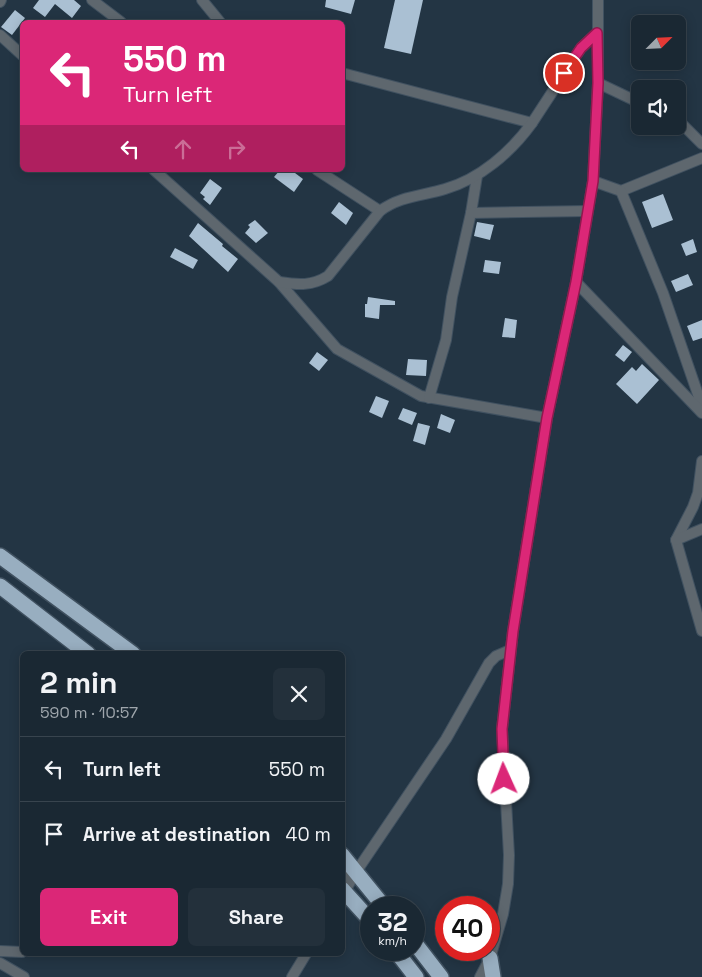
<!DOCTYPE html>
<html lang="en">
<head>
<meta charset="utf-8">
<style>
	:root { --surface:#1a2833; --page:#23303b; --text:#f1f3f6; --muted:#9fa6ac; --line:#38444e; --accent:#db2777 }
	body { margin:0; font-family:"Space Grotesk",sans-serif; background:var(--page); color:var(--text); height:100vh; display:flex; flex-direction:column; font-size:19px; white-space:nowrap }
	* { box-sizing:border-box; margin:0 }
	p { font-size:16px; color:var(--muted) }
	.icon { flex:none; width:28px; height:28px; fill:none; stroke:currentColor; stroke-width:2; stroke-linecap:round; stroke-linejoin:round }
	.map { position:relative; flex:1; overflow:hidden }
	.drawer { position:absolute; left:20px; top:651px; width:325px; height:305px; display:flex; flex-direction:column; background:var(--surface); border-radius:8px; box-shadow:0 2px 12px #0003,0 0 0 1px var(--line) }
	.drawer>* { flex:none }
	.hud { position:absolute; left:20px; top:20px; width:325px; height:152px; border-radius:8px; box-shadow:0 2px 12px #0003,0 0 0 1px var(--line); background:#db2777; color:#fff; overflow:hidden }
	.needle { width:32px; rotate:66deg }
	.buttons { position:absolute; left:631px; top:15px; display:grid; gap:10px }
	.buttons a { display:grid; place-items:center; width:55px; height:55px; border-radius:8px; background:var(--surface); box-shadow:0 2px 12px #0003,0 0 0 1px var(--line); font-size:25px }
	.speed { position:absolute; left:360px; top:896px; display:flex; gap:10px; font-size:25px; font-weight:700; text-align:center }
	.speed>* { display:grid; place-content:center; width:65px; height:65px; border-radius:50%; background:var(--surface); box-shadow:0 2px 12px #0003,0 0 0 1px var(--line); line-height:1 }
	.speed small { font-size:12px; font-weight:400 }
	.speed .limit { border:8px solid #d22; background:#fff; color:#111 }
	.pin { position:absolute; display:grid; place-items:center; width:42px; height:42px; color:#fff; margin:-21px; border:2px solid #fff; border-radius:50%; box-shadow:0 1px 5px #0007 }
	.me { position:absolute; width:55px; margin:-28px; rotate:358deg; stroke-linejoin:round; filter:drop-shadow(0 0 4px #0008) }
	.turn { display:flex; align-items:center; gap:18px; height:105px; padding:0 20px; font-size:22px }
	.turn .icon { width:65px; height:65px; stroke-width:2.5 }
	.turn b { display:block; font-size:35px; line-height:42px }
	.lanes { display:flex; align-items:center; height:48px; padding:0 20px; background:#0003; justify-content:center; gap:25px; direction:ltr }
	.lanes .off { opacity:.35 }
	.round { display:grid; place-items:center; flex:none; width:52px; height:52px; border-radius:8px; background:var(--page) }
	.head { display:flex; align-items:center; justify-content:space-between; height:85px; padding:0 20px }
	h1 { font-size:30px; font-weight:600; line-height:38px }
	.primary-button { display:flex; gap:10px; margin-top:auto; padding:10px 20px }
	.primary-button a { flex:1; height:58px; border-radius:8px; background:var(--accent); color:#fff; font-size:20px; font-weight:600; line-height:58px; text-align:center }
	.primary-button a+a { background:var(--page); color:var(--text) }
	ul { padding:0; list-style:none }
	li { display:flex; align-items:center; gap:15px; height:65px; padding:0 20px; border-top:1px solid var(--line) }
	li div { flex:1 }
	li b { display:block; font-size:19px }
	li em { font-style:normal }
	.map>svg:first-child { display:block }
	.building { fill:#aac0d3 }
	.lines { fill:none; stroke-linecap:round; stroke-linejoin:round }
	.minor-casing { stroke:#405160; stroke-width:12 }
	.highway-casing { stroke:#405160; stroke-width:18 }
	.minor { stroke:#5e676e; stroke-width:10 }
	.highway { stroke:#98aec0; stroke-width:15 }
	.route-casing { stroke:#8e194d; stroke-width:12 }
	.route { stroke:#db2777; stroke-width:9 }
</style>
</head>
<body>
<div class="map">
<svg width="702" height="977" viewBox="0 0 702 977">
	<rect width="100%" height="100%" fill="#233544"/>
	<g class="building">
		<polygon points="39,0 74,0 81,6 72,18 55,4 45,17 33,8"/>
		<polygon points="326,0 355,0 351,14 325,7"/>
		<polygon points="395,0 423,0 411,54 384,48"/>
		<polygon points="15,10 25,18 12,35 1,27"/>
		<polygon points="280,170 291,170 303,179 294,192 274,177"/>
		<polygon points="210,179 222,188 210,205 203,199 205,197 200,193"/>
		<polygon points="663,194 673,220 652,228 642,202"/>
		<polygon points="339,202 353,213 346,225 331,213"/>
		<polygon points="255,220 268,233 256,243 245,233 250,227 248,225"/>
		<polygon points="477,222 494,225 490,240 474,236"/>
		<polygon points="198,223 223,244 222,246 238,259 228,272 189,236"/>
		<polygon points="693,239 697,252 686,256 681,244"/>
		<polygon points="175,248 198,260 193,269 170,257"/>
		<polygon points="485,260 501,262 499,274 483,272"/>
		<polygon points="688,274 693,285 676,292 671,281"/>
		<polygon points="368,297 395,301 395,305 380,305 379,319 365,317 365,304 367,304"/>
		<polygon points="505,318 517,320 515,338 502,337"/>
		<polygon points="702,320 702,338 693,341 687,326"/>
		<polygon points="623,345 632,352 624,362 615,355"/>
		<polygon points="317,352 328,360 319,371 309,363"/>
		<polygon points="408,359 427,360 426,376 406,375"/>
		<polygon points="642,364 659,380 637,404 616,384 632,367 636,371"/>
		<polygon points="376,396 389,401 382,418 369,412"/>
		<polygon points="403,408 417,413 412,425 398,419"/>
		<polygon points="441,414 455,420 450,433 437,428"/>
		<polygon points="418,423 430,426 425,445 413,441"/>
	</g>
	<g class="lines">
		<defs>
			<g id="minor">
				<polyline points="92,0 121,22"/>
				<polyline points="202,0 220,22"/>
				<polyline points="0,2 1,0"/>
				<polyline points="0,35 22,55"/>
				<polyline points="342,73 532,123 581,48 597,33"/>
				<polyline points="598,83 640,103"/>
				<polyline points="678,120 702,144"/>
				<polyline points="154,170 279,282 337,349 421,396 547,418"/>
				<polyline points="317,170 380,211"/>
				<polyline points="593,181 621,191 702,158"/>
				<polyline points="621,191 663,293 702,406"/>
				<polyline points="471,213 477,176"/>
				<path d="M279,282C299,285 312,286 328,276L380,211C400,196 422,196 445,189C480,179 511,152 532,123"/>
				<polyline points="576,282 702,413"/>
				<polyline points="429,398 446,340 452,297 471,213 587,211"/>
				<polyline points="702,461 698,493 693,507 676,540 702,631"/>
				<polyline points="676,540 702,529"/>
				<polyline points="342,876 356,872"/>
				<polyline points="342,896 356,872 446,739 489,663 496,656 510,650"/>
				<polyline points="0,951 22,952"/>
				<polyline points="0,963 24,977"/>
				<polyline points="292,977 306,954"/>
				<polyline points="480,977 490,958 503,914 508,884 509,855 502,729 513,631 547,418 576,282 593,181 598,83 598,0"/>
			</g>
			<g id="highway">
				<polyline points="0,556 133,654"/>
				<polyline points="0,586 88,654"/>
				<polyline points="342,855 385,908"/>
				<polyline points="342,889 371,921"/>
				<polyline points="414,942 441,977"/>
				<polyline points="395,950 416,977"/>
				<polyline points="490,958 493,977"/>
			</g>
		</defs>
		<use href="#minor" class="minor-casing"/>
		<use href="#highway" class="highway-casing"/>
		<use href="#minor" class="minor"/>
		<use href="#highway" class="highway"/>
	</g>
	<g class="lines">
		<defs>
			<polyline id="route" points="504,779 502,729 513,631 547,418 576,282 593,181 598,83 597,33 581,48 564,73"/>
		</defs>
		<use href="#route" class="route-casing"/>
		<use href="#route" class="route"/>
	</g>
</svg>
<div class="buttons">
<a><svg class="needle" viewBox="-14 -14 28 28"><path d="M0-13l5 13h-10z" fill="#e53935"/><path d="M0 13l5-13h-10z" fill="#9fa6ac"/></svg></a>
<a><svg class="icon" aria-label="sound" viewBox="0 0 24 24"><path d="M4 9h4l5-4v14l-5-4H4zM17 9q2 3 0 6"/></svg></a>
</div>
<div class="speed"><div>32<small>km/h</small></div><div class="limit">40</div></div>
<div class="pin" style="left:564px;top:73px;background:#d93025"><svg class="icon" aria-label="arrive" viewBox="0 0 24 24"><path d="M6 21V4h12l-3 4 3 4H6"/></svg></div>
<svg class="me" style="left:504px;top:779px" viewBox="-20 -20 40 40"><circle r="19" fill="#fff"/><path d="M0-13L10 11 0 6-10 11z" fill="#db2777"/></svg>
<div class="hud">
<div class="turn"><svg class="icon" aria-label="left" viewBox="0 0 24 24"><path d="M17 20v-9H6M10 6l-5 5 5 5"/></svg><div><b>550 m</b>Turn left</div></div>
<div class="lanes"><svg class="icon" aria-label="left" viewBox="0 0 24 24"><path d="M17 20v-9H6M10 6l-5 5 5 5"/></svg><svg class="icon off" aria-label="ahead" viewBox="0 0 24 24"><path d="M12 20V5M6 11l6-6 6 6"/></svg><svg class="icon off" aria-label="right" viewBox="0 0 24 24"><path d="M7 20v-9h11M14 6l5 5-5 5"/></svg></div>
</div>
<section class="drawer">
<div class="head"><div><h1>2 min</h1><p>590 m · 10:57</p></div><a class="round"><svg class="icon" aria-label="close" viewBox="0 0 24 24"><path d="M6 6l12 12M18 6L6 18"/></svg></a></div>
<ul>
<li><svg class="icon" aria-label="left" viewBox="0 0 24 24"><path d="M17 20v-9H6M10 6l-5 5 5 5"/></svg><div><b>Turn left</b></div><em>550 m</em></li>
<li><svg class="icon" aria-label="arrive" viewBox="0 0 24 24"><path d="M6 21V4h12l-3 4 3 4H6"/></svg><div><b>Arrive at destination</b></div><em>40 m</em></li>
</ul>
<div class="primary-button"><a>Exit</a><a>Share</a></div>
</section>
</div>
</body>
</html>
